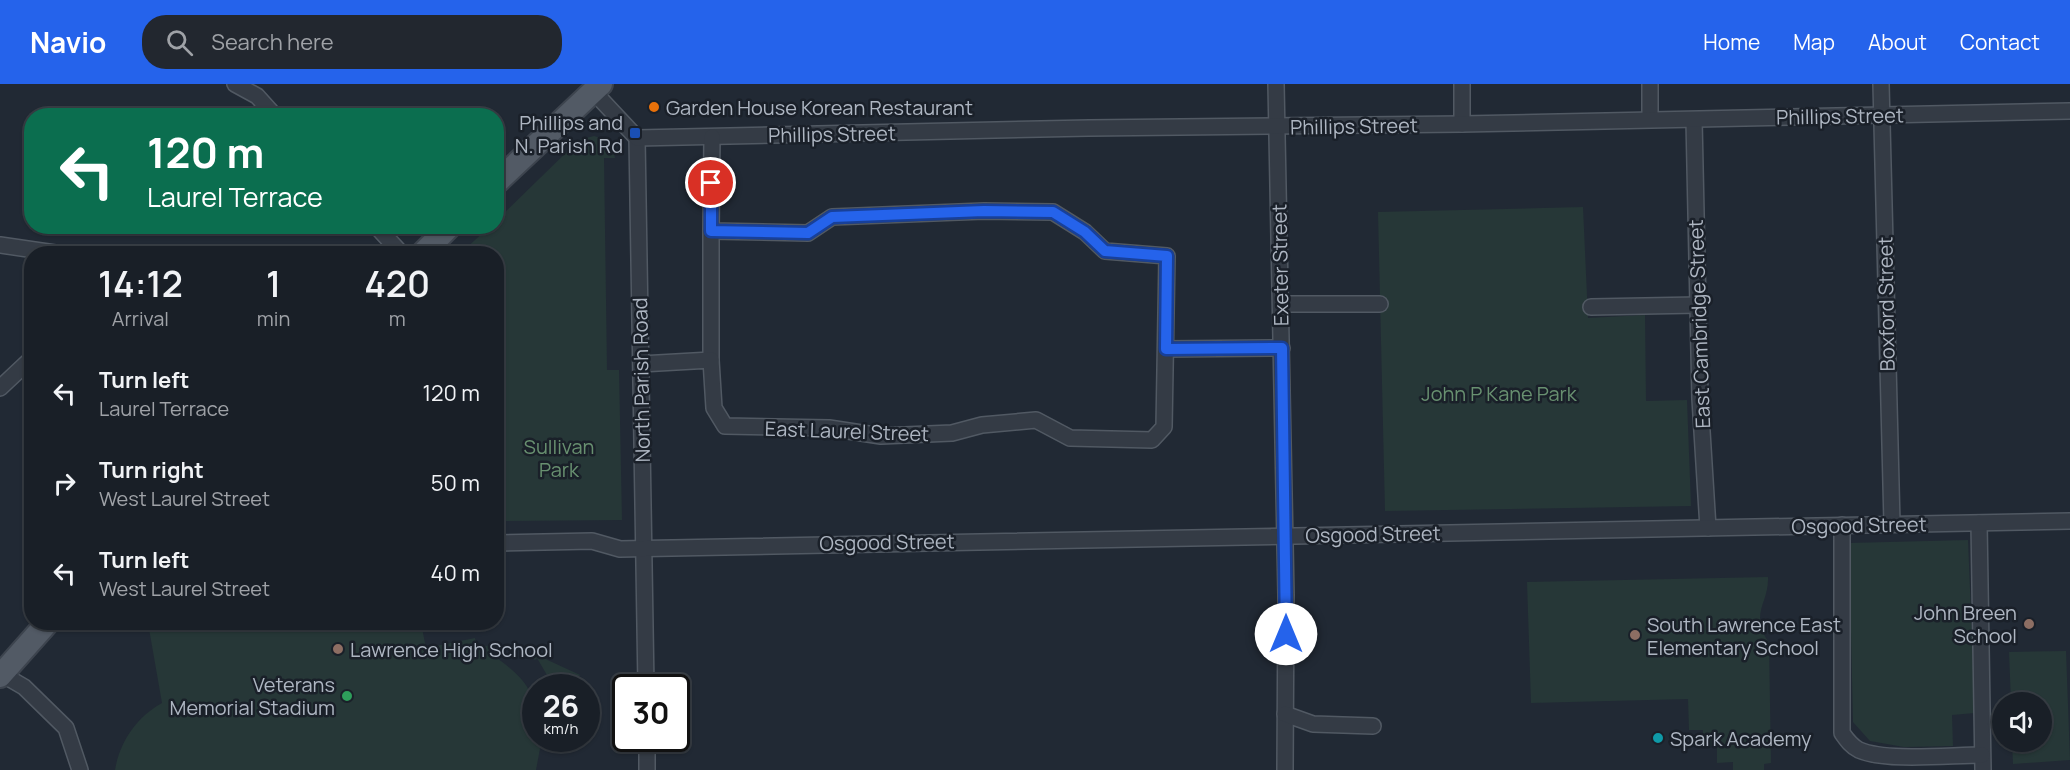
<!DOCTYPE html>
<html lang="en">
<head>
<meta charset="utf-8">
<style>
	:root { --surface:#191f27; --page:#22272f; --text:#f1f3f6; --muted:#9fa2a7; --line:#373d44; --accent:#2563eb }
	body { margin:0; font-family:Manrope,sans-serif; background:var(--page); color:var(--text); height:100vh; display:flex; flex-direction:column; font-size:22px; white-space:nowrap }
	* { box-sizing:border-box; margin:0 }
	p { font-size:20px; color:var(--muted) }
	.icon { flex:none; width:33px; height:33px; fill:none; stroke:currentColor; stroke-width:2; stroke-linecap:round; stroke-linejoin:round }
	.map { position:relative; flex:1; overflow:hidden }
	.side { position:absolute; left:24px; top:162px; width:480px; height:384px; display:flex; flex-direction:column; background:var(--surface); border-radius:24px; box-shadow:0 2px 4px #0004,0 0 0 2px var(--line) }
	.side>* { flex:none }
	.banner { position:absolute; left:24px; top:24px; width:480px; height:126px; border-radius:24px; box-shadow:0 2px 4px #0004,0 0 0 2px var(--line); background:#0b6e4f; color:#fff; overflow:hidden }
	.tools { position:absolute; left:1992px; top:608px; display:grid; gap:12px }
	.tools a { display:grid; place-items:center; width:60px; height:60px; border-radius:50%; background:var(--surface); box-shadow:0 2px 4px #0004,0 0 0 2px var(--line); font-size:30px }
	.speed { position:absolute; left:522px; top:590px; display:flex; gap:12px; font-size:30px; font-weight:700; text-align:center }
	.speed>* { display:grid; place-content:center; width:78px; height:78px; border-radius:50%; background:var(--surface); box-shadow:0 2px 4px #0004,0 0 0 2px var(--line); line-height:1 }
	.speed small { font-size:15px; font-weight:400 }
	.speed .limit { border:3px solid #111; border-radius:9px; background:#fff; color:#111 }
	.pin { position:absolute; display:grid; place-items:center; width:51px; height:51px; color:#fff; margin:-26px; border:3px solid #fff; border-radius:50%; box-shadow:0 2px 6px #0007 }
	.me { position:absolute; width:66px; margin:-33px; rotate:0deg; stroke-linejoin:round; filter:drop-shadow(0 0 4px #0008) }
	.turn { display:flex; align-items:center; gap:21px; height:126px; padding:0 24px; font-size:27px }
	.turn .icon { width:78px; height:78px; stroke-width:2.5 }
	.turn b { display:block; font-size:42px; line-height:51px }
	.eta { display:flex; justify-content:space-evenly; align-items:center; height:102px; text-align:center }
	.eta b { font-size:36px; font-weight:600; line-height:42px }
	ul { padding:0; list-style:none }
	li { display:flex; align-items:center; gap:18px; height:90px; padding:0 24px }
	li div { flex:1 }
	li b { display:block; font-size:22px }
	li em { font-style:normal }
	header { display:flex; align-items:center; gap:36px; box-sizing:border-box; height:84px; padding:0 30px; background:var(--accent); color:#fff }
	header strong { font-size:28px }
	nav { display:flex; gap:33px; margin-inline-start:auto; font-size:21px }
	.search { width:420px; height:54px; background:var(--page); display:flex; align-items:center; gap:15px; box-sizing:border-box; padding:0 21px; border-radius:24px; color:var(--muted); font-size:22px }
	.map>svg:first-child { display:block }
	.green { fill:#263737 }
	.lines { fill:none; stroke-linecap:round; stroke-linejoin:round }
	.street-casing { stroke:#515963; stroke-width:18 }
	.primary-casing { stroke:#3d444e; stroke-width:26 }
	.street { stroke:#343b45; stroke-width:15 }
	.primary { stroke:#525a65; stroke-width:22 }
	.route-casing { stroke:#184099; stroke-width:15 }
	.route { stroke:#2563eb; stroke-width:10 }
	.food-dot { fill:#e8710a; stroke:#1a2029; stroke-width:2 }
	.transit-dot { fill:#1a4fb4; stroke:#1a2029; stroke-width:2 }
	.education-dot { fill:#8d6e63; stroke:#1a2029; stroke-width:2 }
	.leisure-dot { fill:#2e9e5b; stroke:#1a2029; stroke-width:2 }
	.culture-dot { fill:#0f9aa8; stroke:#1a2029; stroke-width:2 }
	.labels { text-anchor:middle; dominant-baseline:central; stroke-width:5; stroke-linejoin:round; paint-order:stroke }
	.poi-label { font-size:20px; fill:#aeb6c2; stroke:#1a2029; text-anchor:start }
	.street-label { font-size:20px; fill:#aeb6c2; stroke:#1a2029 }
	.park-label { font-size:20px; fill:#689070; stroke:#1a2029 }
</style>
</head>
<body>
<header>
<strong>Navio</strong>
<div class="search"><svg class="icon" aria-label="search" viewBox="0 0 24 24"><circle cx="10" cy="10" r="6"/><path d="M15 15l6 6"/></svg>Search here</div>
<nav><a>Home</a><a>Map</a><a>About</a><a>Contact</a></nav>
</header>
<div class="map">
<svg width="2070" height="686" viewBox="0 0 2070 686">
	<rect width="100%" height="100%" fill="#212934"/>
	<g class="green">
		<path d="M594,52C608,56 613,60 615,74H604L607,286H619L622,436L497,437L496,170L461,169L489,143L496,142L497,136L579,56Z"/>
		<polygon points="1583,123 1588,234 1645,231 1646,317 1687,316 1691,422 1385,427 1378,128"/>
		<polygon points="1968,456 1975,629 1952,631 1953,662 1904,663 1870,657 1853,638 1849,459"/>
		<path d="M1768,493C1769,520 1749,528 1769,559L1771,679L1764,680V686H1733V678L1717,679V662H1703V646H1689L1688,615L1531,619L1527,498Z"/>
		<path d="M148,539H421L426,564L475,554L477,564L495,560L497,574C532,600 536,611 536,654H542L536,686H115C120,657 137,633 162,619Z"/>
		<polygon points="534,565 539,572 580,591 572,603 554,603 537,574 535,576 529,571"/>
		<polygon points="2066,567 2070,676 2013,680 2012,657 2042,657 2042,618 2011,618 2009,568"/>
	</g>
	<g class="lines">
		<defs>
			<g id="street">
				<polyline points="235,0 257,12 275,32"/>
				<polyline points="1276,0 1286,511 1285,686"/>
				<polyline points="1462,0 1462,40"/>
				<polyline points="1650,0 1650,35"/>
				<polyline points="1881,0 1892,440"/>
				<polyline points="593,7 637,54 646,603"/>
				<polyline points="1694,36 1700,315 1708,444"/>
				<polyline points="637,54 1089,44 1462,40 2070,27"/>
				<polyline points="376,142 402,170"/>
				<polyline points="0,161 62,170"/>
				<polyline points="1282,220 1380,220"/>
				<polyline points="1591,223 1698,221"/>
				<polyline points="1166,265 1282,264"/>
				<polyline points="711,276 711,147"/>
				<polyline points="641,280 711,276 714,324 725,342 829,344 881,352 952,349 982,341 1036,336 1070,354 1152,356 1164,343 1167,172 1105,167 1085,148 1053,128 984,127 832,133 808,149 711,147 712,53"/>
				<polyline points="0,304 32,274"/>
				<polyline points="1979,439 1983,686"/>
				<path d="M1842,441V649C1847,656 1851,662 1859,666C1887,678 1950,671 1982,671"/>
				<polyline points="496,459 592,457 620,465 2070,437"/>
				<polyline points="0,589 24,603 66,644 80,686"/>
				<polyline points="1285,630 1313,640 1373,642"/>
				<polyline points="647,654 647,686"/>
			</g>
			<g id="primary">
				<polyline points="496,99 601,0"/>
				<polyline points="422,170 450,142"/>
				<polyline points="0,592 48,538"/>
			</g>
		</defs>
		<use href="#street" class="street-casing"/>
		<use href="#primary" class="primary-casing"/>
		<use href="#street" class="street"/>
		<use href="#primary" class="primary"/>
	</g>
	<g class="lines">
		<defs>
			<polyline id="route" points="711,99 711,147 808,149 832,133 984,127 1053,128 1085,148 1105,167 1167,172 1166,265 1282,264 1286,550"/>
		</defs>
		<use href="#route" class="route-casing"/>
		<use href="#route" class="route"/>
	</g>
	<circle class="food-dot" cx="654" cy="23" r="6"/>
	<rect class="transit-dot" x="629" y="43" width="12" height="12" rx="3"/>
	<g class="education-dot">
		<circle cx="2029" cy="540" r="6"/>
		<circle cx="1635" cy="551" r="6"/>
		<circle cx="338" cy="565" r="6"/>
	</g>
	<circle class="leisure-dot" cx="347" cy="612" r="6"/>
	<circle class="culture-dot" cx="1658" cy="654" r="6"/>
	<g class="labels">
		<g class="poi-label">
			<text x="666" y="23">Garden House Korean Restaurant</text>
			<text x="623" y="38" text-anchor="end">Phillips and<tspan x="623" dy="23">N. Parish Rd</tspan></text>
			<text x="2017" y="528" text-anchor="end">John Breen<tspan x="2017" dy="23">School</tspan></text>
			<text x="1647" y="540">South Lawrence East<tspan x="1647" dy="23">Elementary School</tspan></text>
			<text x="350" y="565">Lawrence High School</text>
			<text x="335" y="600" text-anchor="end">Veterans<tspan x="335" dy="23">Memorial Stadium</tspan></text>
			<text x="1670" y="654">Spark Academy</text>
		</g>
		<g class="street-label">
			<text transform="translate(1840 32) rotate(-1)">Phillips Street</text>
			<text transform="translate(1354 42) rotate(-1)">Phillips Street</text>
			<text transform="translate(832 50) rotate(-1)">Phillips Street</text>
			<text transform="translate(1280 181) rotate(-91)">Exeter Street</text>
			<text transform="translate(1886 220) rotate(-91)">Boxford Street</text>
			<text transform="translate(1699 240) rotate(-92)">East Cambridge Street</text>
			<text transform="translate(641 296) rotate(-91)">North Parish Road</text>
			<text transform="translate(847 347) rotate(2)">East Laurel Street</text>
			<text transform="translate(1859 441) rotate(-1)">Osgood Street</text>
			<text transform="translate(1373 450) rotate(-1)">Osgood Street</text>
			<text transform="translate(887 458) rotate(-1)">Osgood Street</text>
		</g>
		<g class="park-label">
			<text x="1499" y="309">John P Kane Park</text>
			<text x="559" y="362">Sullivan<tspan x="559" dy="23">Park</tspan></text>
		</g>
	</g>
</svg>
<div class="tools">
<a><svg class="icon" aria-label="sound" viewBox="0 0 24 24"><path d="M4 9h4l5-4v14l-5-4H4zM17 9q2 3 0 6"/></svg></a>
</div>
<div class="speed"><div>26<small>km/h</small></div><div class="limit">30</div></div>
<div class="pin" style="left:711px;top:99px;background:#d93025"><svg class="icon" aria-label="arrive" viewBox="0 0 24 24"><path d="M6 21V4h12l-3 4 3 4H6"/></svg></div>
<svg class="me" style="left:1286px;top:550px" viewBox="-20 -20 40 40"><circle r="19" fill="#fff"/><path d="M0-13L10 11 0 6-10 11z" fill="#2563eb"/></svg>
<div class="banner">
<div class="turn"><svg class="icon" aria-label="left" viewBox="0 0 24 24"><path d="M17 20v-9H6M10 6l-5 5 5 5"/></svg><div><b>120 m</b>Laurel Terrace</div></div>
</div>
<section class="side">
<div class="eta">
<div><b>14:12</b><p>Arrival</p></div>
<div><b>1</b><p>min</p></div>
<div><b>420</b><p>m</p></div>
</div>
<ul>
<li><svg class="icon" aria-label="left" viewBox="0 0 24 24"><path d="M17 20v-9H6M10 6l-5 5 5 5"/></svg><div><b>Turn left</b><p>Laurel Terrace</p></div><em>120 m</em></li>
<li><svg class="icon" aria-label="right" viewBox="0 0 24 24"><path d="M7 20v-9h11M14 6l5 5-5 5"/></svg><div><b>Turn right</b><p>West Laurel Street</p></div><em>50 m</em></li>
<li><svg class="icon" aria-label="left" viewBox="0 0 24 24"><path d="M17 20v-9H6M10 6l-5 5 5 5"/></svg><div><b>Turn left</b><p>West Laurel Street</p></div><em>40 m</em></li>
</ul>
</section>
</div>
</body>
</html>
